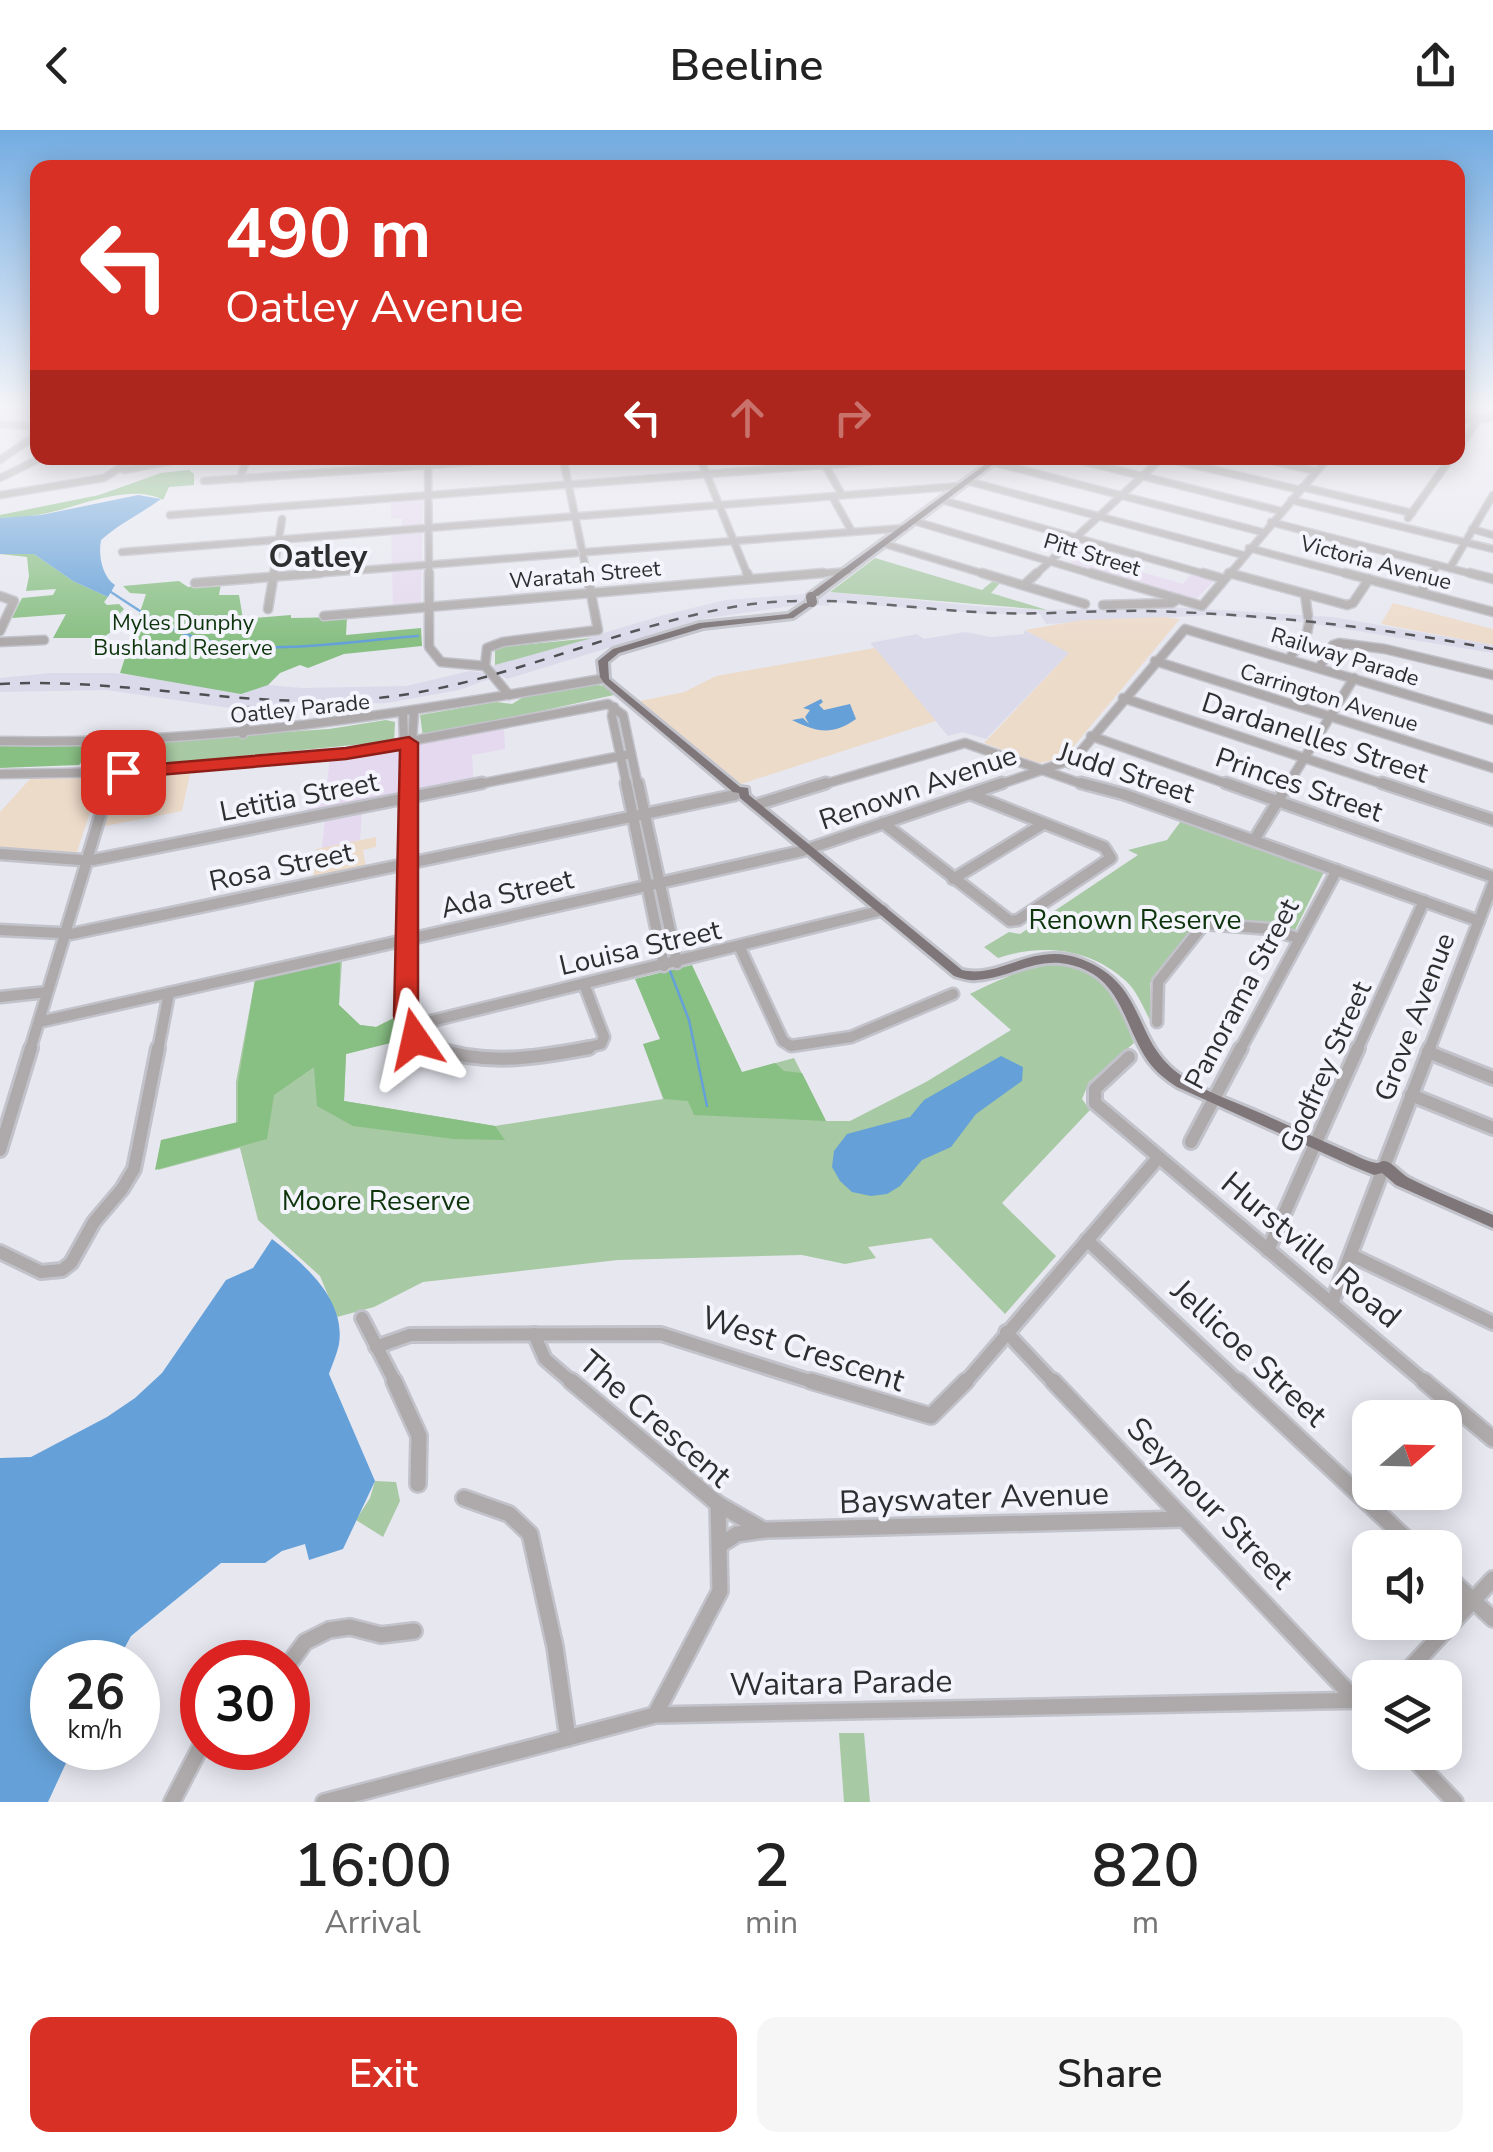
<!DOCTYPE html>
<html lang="en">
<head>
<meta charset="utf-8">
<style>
	:root { --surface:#fff; --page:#f6f6f6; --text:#222; --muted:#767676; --accent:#d93025 }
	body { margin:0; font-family:"Nunito Sans",sans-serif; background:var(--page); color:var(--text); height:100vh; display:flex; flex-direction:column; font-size:38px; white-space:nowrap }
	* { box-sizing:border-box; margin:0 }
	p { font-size:32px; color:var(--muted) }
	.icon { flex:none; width:55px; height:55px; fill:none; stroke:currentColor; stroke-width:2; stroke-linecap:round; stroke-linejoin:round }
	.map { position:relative; height:1672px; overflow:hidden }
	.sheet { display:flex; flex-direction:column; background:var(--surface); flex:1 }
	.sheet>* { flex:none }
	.guide { position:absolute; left:30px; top:30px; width:1435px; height:305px; border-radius:20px; box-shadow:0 5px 25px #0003; background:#d93025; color:#fff; overflow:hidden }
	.needle { width:65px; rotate:70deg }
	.buttons { position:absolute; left:1352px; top:1270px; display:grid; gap:20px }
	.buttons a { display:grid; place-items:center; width:110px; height:110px; border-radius:20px; background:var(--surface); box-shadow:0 5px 25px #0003; font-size:50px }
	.speed { position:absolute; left:30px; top:1510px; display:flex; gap:20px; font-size:50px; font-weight:700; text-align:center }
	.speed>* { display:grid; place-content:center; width:130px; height:130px; border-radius:50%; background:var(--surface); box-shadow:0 5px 25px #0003; line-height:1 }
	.speed small { font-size:25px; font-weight:400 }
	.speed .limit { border:15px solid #d22; background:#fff; color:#111 }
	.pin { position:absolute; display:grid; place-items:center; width:85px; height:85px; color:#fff; margin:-42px; border-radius:20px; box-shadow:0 5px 15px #0006 }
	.me { position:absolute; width:110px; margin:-55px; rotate:349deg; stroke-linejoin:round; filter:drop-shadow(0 0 8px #0008) }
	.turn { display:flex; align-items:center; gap:35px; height:210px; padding:0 30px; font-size:45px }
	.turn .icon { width:130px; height:130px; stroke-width:2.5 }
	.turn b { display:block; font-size:70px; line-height:85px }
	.lanes { display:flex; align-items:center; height:95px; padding:0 30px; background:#0003; justify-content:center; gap:50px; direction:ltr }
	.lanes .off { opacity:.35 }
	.eta { display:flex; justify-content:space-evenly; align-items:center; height:170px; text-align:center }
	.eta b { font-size:60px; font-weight:600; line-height:70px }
	.primary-button { display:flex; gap:20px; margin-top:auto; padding:20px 30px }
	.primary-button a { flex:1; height:115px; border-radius:20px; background:var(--accent); color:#fff; font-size:40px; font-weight:600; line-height:115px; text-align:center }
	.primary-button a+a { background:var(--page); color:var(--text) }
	header { display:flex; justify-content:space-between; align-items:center; height:130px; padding:0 30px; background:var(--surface); font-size:45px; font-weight:600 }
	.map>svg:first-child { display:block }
	.commercial { fill:#e4d9ee }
	.built { fill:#dadaea }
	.education { fill:#eddbca }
	.green { fill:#a7c9a3 }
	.forest { fill:#88bf83 }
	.water { fill:#65a1d8 }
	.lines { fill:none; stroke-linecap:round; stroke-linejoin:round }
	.stream { stroke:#65a1d8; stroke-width:2.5 }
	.minor-far4-casing { stroke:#c2c2ca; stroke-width:9 }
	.minor-far3-casing { stroke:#c2c2ca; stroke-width:11 }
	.minor-far2-casing { stroke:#c2c2ca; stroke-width:15 }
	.minor-far1-casing { stroke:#c2c2ca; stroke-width:18 }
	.minor-casing { stroke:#c2c2ca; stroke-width:20 }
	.major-casing { stroke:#c2c2ca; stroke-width:6 }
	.minor-far4 { stroke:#aeaaab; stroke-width:6 }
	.minor-far3 { stroke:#aeaaab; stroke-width:8 }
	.minor-far2 { stroke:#aeaaab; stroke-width:10 }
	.minor-far1 { stroke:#aeaaab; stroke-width:12 }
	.minor { stroke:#aeaaab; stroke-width:15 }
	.major { fill:#7e7678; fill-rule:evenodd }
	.rail { stroke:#4f4f53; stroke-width:2.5; stroke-dasharray:10 10; stroke-linecap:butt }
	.major-bridge-casing { stroke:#c2c2ca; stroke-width:14; stroke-linecap:butt }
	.major-bridge { stroke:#7e7678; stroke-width:10 }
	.route { fill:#d93025; stroke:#8d1f18; stroke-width:2.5 }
	.labels { text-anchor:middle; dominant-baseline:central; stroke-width:8; stroke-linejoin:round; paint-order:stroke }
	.far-street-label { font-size:22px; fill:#2e2e31; stroke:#f4f4fd }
	.far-park-label { font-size:22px; fill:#0d340b; stroke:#f4f4fd }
	.street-label { font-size:28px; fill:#2e2e31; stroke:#f4f4fd }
	.park-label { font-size:28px; fill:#0d340b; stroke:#f4f4fd }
	.far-district-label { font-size:32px; font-weight:bold; fill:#2e2e31; stroke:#f4f4fd }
	.near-street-label { font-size:32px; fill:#2e2e31; stroke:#f4f4fd }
</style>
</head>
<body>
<header><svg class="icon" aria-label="back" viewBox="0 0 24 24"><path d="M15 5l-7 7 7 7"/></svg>Beeline<svg class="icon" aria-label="share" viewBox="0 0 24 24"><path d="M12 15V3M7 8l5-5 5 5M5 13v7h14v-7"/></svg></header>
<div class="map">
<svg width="1493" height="1672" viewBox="0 0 1493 1672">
	<rect width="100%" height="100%" fill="#e7e7f0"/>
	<g class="commercial">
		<polygon points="423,368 421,473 393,476 391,402 402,401 402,388 391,389 391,370"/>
		<polygon points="1076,412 1110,421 1101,430 1183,454 1191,444 1214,451 1195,470 1070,433 1079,424 1066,420"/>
		<polygon points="493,593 504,600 505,619 472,625 474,660 362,682 360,710 322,718 325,690 306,693 310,657 327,653 330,628 322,626 322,621"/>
	</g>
	<g class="built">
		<polygon points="830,462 987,477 1047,480 1169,477 1333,487 1493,515 1493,523 1302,492 1211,485 1046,494 1040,484 989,484 830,472 829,476 804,474 702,489 507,549 501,545 459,560 387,573 257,576 243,580 107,560 0,562 0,548 51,543 113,543 238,559 256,554 302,558 406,556 470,541 485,543 495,535 664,485 726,470"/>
		<polygon points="1024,500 1070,522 986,609 962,602 948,606 870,513 917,504 924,509 965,502 991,507 1024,504"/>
	</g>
	<g class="education">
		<polygon points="1393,473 1493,499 1493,515 1381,494"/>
		<polygon points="1165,487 1180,489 1064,628 1039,633 984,613 1069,523 1025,500 1082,490"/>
		<polygon points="875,518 936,591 741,654 640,571 684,562 716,546"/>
		<polygon points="190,644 182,681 105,696 119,648"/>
		<polygon points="101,648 77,722 0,718 0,682 30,649"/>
		<polygon points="376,707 376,717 363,720 366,737 313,748 316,719"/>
	</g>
	<g class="green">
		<polygon points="875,428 982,460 994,450 1001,452 991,463 1047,480 830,462"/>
		<polygon points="592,508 495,535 495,518 499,517"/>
		<polygon points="592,554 604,556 614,565 423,607 420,585 496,572 512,574 525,566"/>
		<polygon points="386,590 395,592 394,611 127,637 130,614 135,612 329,599"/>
		<path d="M1181,691L1324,742L1295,800L1201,789L1150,853L1151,892C1144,879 1137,861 1126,851C1090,818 1042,813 998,828L984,817L1009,802L1020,804L1138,725L1128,720L1167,710Z"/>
		<path d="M342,831L339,875L360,895L376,897L394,888V912L346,924L344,971L495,996L663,969L643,914L710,951L794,928L826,991H850L926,952L1011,900L970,864C1010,845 1069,813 1107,857C1120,872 1126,895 1134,913L1089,952L1082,969L1090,980L1002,1073L1056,1126L1005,1184L931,1108L868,1117L876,1128L845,1134L802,1125L618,1130L423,1152L374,1177L337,1187L320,1146L258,1090L240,1018L158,1040L163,1010L236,993V952L255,850Z"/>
		<polygon points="375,1351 396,1352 400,1371 383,1407 356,1390 370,1368"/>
		<polygon points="839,1603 864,1603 870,1672 844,1672"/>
	</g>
	<g class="forest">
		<path d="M189,340L194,344V355L169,357L163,370C130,353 81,376 47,383C32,387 16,387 0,388V385L99,365L161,343Z"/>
		<polygon points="0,424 34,424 73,451 108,467 104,472 107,475 119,474 124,479 114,490 114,500 102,508 53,508 66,484 12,488 22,468 53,465 56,459 26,461 29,446 27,427"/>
		<polygon points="179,451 188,457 221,454 219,465 239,465 243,489 291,485 291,488 347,487 346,505 421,498 422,516 344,524 308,538 300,535 280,543 268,555 241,564 120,543 146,464 130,463 123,456"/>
		<polygon points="0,615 6,616 95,616 79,635 0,638"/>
		<polygon points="340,831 339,875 360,895 376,897 394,888 394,912 346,924 344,971 495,996 505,1010 454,1009 353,996 317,976 314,937 274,965 267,1009 155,1040 161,1010 238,992 238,953 255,850"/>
		<polygon points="692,835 742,942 775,933 784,941 802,943 826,991 694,985 688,971 664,969 643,914 660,909 635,849"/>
	</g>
	<g class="water">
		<path d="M138,365L161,369C140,384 119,394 101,410C98,424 102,447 115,455L108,467L73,451L34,424H0V388L41,385Z"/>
		<path d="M821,569L823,572L819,575L824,580L850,574L856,589C832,606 816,602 792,590L803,588L809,594L805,587L810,580L803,578Z"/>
		<polygon points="1001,926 1023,937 1022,951 976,984 951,1017 922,1030 900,1056 887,1064 871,1066 852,1062 840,1051 832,1037 834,1021 847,1004 910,987 924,970"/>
		<path d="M272,1109C303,1133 346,1169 339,1214C337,1224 332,1235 329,1244L375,1351L343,1419L309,1430L305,1414L282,1421L265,1433H221L131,1506L117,1532H52V1618H73L48,1672H0V1328L31,1327L107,1287L135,1268L162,1243L226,1150L253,1138Z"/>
	</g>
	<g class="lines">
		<g class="stream">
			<path d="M108,460C134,477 159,495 188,505C255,529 348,511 418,506"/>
			<polyline points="670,841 689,890 707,976"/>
		</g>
		<defs>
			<g id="minor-far4">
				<polyline points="1458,290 1493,288"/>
				<polyline points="0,294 38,297"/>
				<polyline points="1458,319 1476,293 1474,289"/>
				<polyline points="563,328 582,420"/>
				<polyline points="700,328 748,446"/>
				<polyline points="1070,328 1281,381"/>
				<polyline points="1164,328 1300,360"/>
				<polyline points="1260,328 1316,341"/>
				<polyline points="0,330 32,308 34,296"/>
				<polyline points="992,332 1262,402"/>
				<polyline points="428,335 429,446"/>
				<polyline points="825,335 842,365"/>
				<polyline points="124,340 187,328"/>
				<polyline points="0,348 41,328"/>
				<polyline points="240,349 247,328"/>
				<polyline points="204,351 529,328"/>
				<polyline points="967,351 1243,425"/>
				<polyline points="1302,357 1412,383"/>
				<polyline points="0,365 104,348 135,328"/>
				<polyline points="832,366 851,400"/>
				<polyline points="942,370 1212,446"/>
				<polyline points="1291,370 1493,419"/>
				<polyline points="170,385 917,328"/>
				<polyline points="1408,388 1451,328"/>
				<polyline points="914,391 1099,446"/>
				<polyline points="1271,392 1480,446"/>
				<polyline points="1472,399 1493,405"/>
				<polyline points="885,414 991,446"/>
				<polyline points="1249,418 1355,446"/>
				<polyline points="122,422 961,356"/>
				<polyline points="587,422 905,398"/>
				<polyline points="583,425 587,446"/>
				<polyline points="1450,438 1493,365"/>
				<polyline points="1228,443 1238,446"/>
				<polyline points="273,446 282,389"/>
				<polyline points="288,446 576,423"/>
				<polyline points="794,446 848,441"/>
				<polyline points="1034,446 1162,328"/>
				<polyline points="1228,446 1328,328"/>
				<polyline points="1431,446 1437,435"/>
			</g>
			<g id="minor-far3">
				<polyline points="429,443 429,517 441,532 485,536"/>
				<polyline points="747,443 749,448"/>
				<polyline points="982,443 1085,474"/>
				<polyline points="1091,443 1202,476 1230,443"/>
				<polyline points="1203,443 1224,449"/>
				<polyline points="1229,443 1347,475 1353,473 1369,449"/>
				<polyline points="1345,443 1493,482"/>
				<polyline points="1470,443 1493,449"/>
				<polyline points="195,453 320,443"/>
				<polyline points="1024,455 1037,443"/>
				<polyline points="1421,462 1432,443"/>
				<polyline points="1305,464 1308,486"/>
				<polyline points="0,466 14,471 0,501"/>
				<polyline points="1103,475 1172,473 1178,469"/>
				<polyline points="268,479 274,443"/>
				<polyline points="324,486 823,443"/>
				<polyline points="0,512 44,510"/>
				<polyline points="1289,529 1307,503 1309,493"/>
				<polyline points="1155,531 1493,638"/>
				<polyline points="1319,538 1333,515 1339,513 1385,519 1493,545"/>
				<polyline points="509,565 485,536 487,518 503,512 598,500 587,443"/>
				<polyline points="1123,568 1389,656"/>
				<polyline points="614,577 612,586 627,656"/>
				<polyline points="403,584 404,608 409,613"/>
				<polyline points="243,604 248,581"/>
				<polyline points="1091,606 1233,656"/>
				<path d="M0,611C204,616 401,584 601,549"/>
				<polyline points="1070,634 1185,499 1493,590"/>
				<polyline points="0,644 123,642 346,623 608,574 623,585 638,656"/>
				<polyline points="110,656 123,612"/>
				<polyline points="409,656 414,582"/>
				<polyline points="469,656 631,624"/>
				<polyline points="818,656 965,613 1088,656"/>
				<polyline points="995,656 1071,630"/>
				<polyline points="1287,656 1354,548"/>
			</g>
			<g id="minor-far2">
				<polyline points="626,653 664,836"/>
				<polyline points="638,653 677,833"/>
				<polyline points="1081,653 1123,664 1479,791"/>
				<polyline points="1226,653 1493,747"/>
				<polyline points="1382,653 1493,690"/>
				<polyline points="756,675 826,653"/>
				<polyline points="883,693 1010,791 1018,790 1111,728 1104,717 970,664"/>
				<polyline points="1254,710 1289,653"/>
				<polyline points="0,724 81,730"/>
				<polyline points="88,726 110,653"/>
				<polyline points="93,730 482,653"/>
				<polyline points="953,749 1043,694"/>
				<polyline points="0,800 60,803"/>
				<polyline points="66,800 86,734"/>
				<polyline points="71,804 735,665"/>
				<polyline points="740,818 783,911 791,916 851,907 953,864"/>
				<polyline points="0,867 47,862"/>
				<polyline points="39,892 802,721 1002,653"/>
				<polyline points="1157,892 1158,852 1204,794 1271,799 1300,809"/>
				<polyline points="407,897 883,780"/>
				<polyline points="407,897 409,653"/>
				<polyline points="407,897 418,910 441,920"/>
				<polyline points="30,920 64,808"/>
				<polyline points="158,920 169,863"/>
				<polyline points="575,920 601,914 604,907 584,854"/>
				<polyline points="1240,920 1337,740"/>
				<polyline points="1357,920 1424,771"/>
				<polyline points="1429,920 1493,754"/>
			</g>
			<g id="minor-far1">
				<path d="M434,918C488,936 535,928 589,918"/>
				<polyline points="1428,922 1493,948"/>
				<polyline points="1129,927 1095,959 1095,973 1427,1254"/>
				<polyline points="1411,965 1493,998"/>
				<polyline points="1191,1012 1241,918"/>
				<polyline points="0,1020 31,918"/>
				<polyline points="1384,1037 1430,918"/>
				<polyline points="1087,1110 1240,1254"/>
				<polyline points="1268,1120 1358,918"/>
				<polyline points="0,1122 41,1142 62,1140 71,1133 94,1092 122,1059 134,1039 158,918"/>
				<polyline points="1351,1125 1493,1193"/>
				<polyline points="1332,1173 1380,1047"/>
				<polyline points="362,1188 396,1254"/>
				<polyline points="1006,1202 1055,1254"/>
				<polyline points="534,1204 545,1229 574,1254"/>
				<polyline points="376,1217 410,1205 661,1204 819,1254"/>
				<polyline points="964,1254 1158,1028"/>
			</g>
			<g id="minor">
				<polyline points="394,1251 419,1306 418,1354"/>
				<polyline points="571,1251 718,1374 720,1461 655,1585"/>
				<polyline points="811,1251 931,1286 966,1251"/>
				<polyline points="1053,1251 1370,1585"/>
				<polyline points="1238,1251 1416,1418"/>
				<polyline points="1424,1251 1493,1309"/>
				<polyline points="464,1368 509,1384 530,1404 555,1517 568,1608"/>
				<polyline points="718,1374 760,1398"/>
				<polyline points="720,1415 737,1404 766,1400 1184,1389"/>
				<polyline points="1445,1444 1493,1489"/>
				<polyline points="288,1535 305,1512 329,1500 350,1497 381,1505 414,1501"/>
				<polyline points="1401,1548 1493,1449"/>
				<polyline points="1407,1622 1455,1672"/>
				<polyline points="172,1672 202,1614"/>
				<polyline points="324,1672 655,1585 1370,1570"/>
			</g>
			<g id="major">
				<polygon points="994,328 1002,328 814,469 808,469 808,465"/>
				<path d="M809,470L816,472L793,488L703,498L619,523L608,532L609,549L740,657L748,658L749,665L962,840C1001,849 1033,811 1081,829C1149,855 1131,912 1182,946C1205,962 1233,971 1258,982C1288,995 1318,1009 1348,1022C1357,1026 1368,1032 1377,1033C1379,1033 1382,1031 1384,1031C1393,1032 1401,1044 1409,1048C1436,1062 1465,1073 1493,1085V1098L1396,1055L1382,1043L1374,1045L1352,1036L1177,957C1166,950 1156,942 1148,931C1122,893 1122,845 1067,834C1034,827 1008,849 976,850C968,851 961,848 954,846L740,668L739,663L733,662L604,553L600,547L598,531L613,519L699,493L788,484Z"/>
			</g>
		</defs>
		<use href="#minor-far4" class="minor-far4-casing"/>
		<use href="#minor-far3" class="minor-far3-casing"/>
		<use href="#minor-far2" class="minor-far2-casing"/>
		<use href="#minor-far1" class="minor-far1-casing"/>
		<use href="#minor" class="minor-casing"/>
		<use href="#major" class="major-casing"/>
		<use href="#minor-far4" class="minor-far4"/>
		<use href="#minor-far3" class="minor-far3"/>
		<use href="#minor-far2" class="minor-far2"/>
		<use href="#minor-far1" class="minor-far1"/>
		<use href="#minor" class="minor"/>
		<use href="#major" class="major"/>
		<path class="rail" d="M0,554C126,547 252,581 378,568C505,555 620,494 745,475C829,463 912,480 995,483C1046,485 1096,480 1147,481C1263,484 1379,497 1493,519"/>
		<defs>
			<polyline id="major-bridge" points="811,467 812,472"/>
		</defs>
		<use href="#major-bridge" class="major-bridge-casing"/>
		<use href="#major-bridge" class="major-bridge"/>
	</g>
	<linearGradient id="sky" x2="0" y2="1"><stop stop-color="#73ace2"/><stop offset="0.54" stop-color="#f4f4f8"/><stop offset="1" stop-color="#f4f4f8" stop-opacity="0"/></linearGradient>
	<rect width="1493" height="512" fill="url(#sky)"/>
	<polygon class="route" points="409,607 418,613 418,886 427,909 415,918 401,908 394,886 400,620 346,629 123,648 113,642 123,637 346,618"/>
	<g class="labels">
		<g class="far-street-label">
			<text transform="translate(1092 425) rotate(17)">Pitt Street</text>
			<text transform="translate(1376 433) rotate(15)">Victoria Avenue</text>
			<text transform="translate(585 445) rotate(-5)">Waratah Street</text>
			<text transform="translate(1345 527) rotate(17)">Railway Parade</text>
			<text transform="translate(1329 568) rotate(17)">Carrington Avenue</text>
			<text transform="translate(300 579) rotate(-6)">Oatley Parade</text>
		</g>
		<g class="far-park-label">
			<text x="183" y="493">Myles Dunphy<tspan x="183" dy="25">Bushland Reserve</tspan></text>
		</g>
		<g class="street-label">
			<text transform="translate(1315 608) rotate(18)">Dardanelles Street</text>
			<text transform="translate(1126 643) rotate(18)">Judd Street</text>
			<text transform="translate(1299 655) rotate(19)">Princes Street</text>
			<text transform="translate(918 658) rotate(-19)">Renown Avenue</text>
			<text transform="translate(299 667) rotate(-11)">Letitia Street</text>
			<text transform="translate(281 737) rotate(-12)">Rosa Street</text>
			<text transform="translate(507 764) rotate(-13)">Ada Street</text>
			<text transform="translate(640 818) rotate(-13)">Louisa Street</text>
			<text transform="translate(1242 864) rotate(-62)">Panorama Street</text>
			<text transform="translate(1415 887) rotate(-69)">Grove Avenue</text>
			<text transform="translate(1326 937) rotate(-66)">Godfrey Street</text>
		</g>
		<g class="park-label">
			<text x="1135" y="790">Renown Reserve</text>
			<text x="376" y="1071">Moore Reserve</text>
		</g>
		<g class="far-district-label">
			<text x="318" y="426">Oatley</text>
		</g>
		<g class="near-street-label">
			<text transform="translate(1311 1120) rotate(40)">Hurstville Road</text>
			<text transform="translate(803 1219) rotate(18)">West Crescent</text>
			<text transform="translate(1249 1223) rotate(43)">Jellicoe Street</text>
			<text transform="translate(655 1289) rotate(41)">The Crescent</text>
			<text transform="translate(974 1368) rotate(-2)">Bayswater Avenue</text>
			<text transform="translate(1210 1373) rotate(46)">Seymour Street</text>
			<text transform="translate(841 1553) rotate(-1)">Waitara Parade</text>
		</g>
	</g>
</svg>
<div class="buttons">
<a><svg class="needle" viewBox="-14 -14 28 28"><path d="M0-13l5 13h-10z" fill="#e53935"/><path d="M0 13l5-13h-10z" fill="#767676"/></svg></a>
<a><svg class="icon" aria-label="sound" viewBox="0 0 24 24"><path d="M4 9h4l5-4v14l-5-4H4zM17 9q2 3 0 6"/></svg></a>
<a><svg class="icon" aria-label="layers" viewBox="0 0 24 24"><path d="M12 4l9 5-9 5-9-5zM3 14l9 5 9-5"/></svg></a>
</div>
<div class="speed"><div>26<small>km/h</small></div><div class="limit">30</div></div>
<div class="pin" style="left:123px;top:642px;background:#d93025"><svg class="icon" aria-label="arrive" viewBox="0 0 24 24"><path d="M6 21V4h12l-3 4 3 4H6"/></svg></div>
<svg class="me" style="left:415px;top:909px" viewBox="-20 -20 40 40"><path d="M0-17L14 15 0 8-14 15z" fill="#d93025" stroke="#fff" stroke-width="4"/></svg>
<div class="guide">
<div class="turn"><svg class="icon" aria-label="left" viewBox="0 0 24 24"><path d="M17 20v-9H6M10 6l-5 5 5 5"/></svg><div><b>490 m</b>Oatley Avenue</div></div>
<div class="lanes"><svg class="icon" aria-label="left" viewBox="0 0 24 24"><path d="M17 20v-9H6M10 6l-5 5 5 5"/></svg><svg class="icon off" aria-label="ahead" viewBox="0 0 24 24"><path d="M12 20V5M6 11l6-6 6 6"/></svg><svg class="icon off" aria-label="right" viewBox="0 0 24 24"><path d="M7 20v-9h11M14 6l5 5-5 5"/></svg></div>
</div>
</div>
<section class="sheet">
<div class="eta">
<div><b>16:00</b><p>Arrival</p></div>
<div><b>2</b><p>min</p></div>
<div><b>820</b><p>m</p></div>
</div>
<div class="primary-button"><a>Exit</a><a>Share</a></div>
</section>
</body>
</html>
